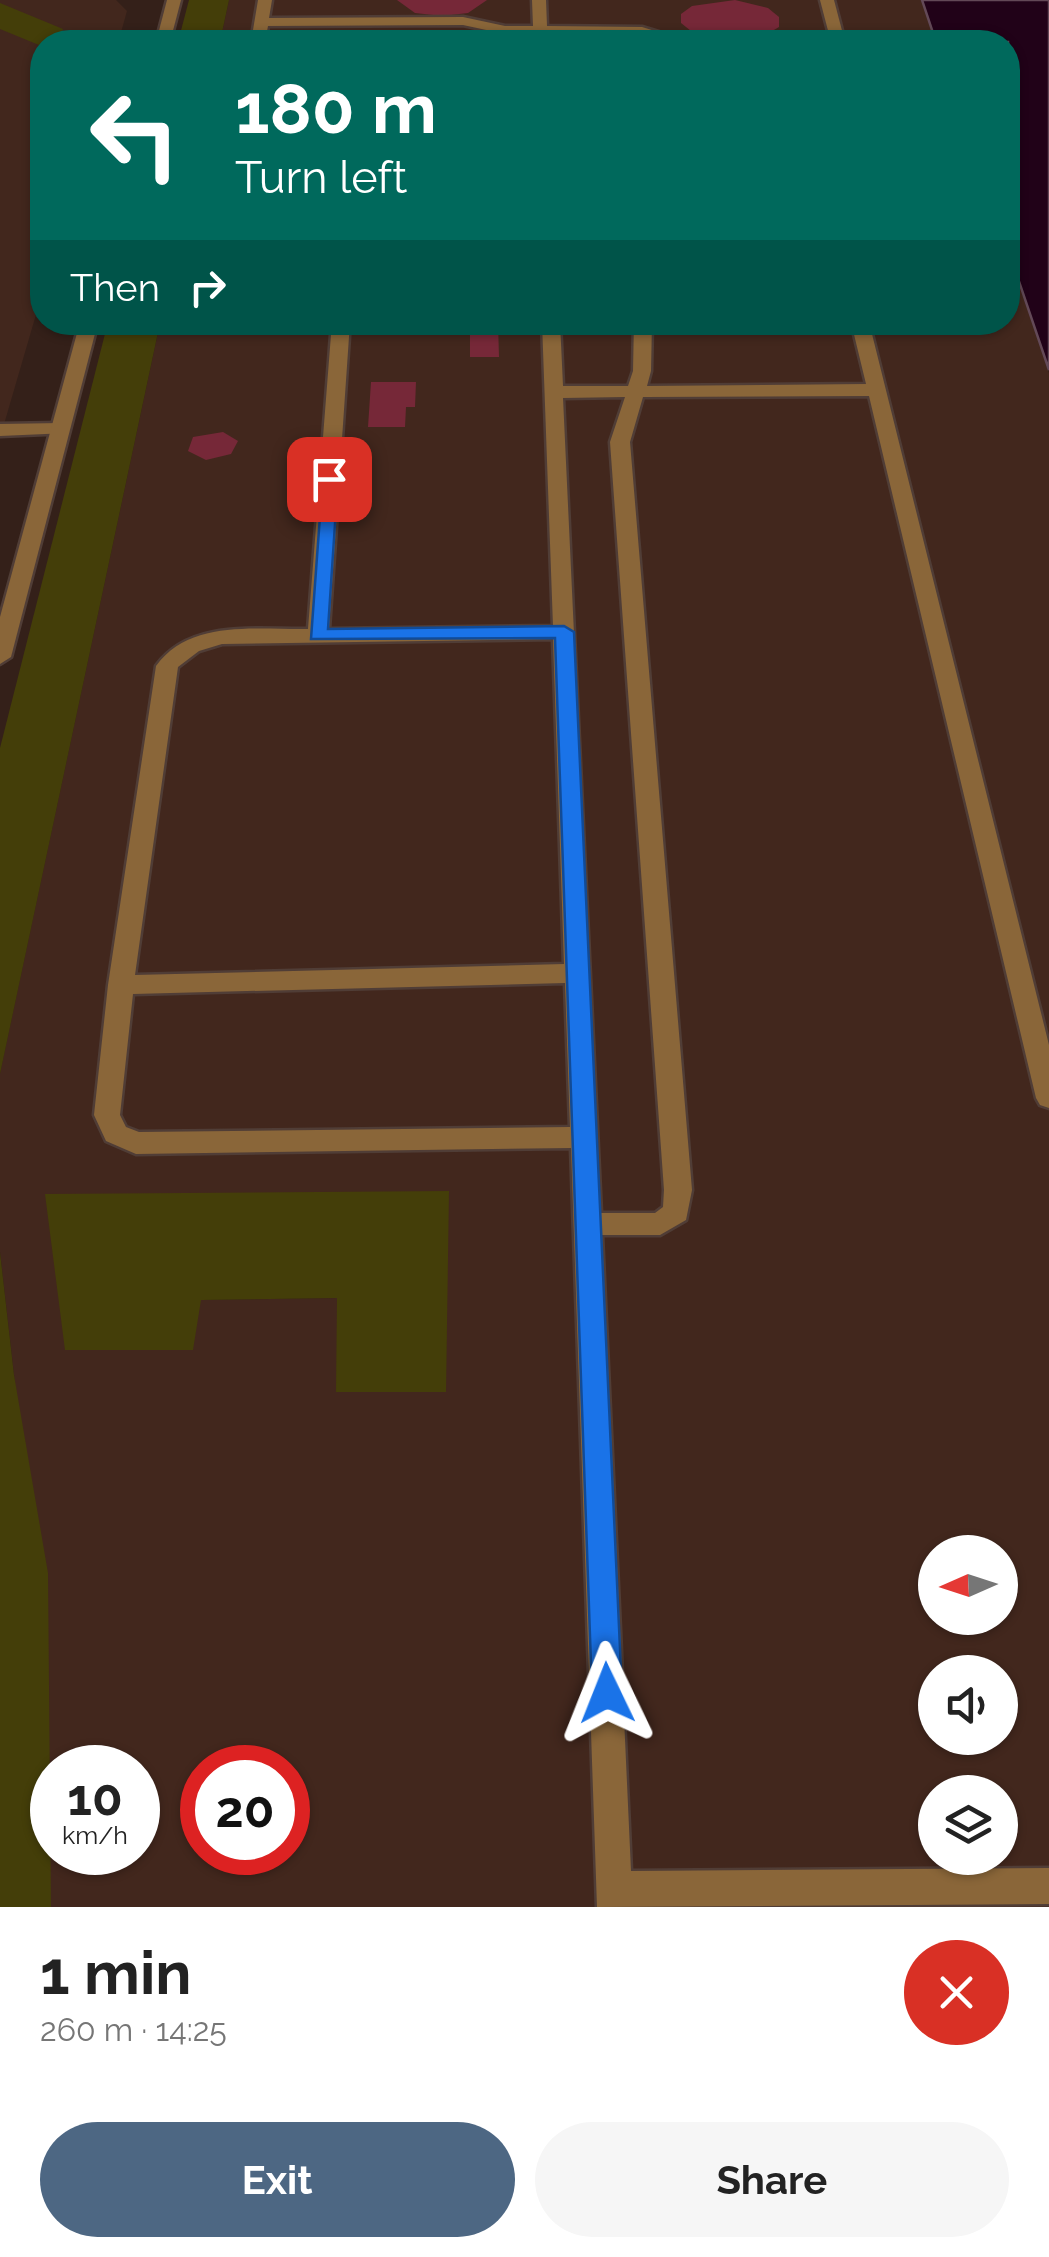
<!DOCTYPE html>
<html lang="en">
<head>
<meta charset="utf-8">
<style>
	:root { --surface:#fff; --page:#f6f6f6; --text:#222; --muted:#767676; --accent:#4d6783 }
	body { margin:0; font-family:Raleway,sans-serif; background:var(--page); color:var(--text); height:100vh; display:flex; flex-direction:column; font-size:38px; white-space:nowrap }
	* { box-sizing:border-box; margin:0 }
	p { font-size:32px; color:var(--muted) }
	.icon { flex:none; width:55px; height:55px; fill:none; stroke:currentColor; stroke-width:2; stroke-linecap:round; stroke-linejoin:round }
	.map { position:relative; height:1907px; overflow:hidden }
	.panel { display:flex; flex-direction:column; background:var(--surface); flex:1 }
	.panel>* { flex:none }
	.top-card { position:absolute; left:30px; top:30px; width:990px; height:305px; border-radius:40px; box-shadow:0 2px 8px #0004; background:#00695c; color:#fff; overflow:hidden }
	.needle { width:65px; rotate:267deg }
	.tools { position:absolute; left:918px; top:1535px; display:grid; gap:20px }
	.tools a { display:grid; place-items:center; width:100px; height:100px; border-radius:50%; background:var(--surface); box-shadow:0 2px 8px #0004; font-size:50px }
	.speed { position:absolute; left:30px; top:1745px; display:flex; gap:20px; font-size:50px; font-weight:700; text-align:center }
	.speed>* { display:grid; place-content:center; width:130px; height:130px; border-radius:50%; background:var(--surface); box-shadow:0 2px 8px #0004; line-height:1 }
	.speed small { font-size:25px; font-weight:400 }
	.speed .limit { border:15px solid #d22; background:#fff; color:#111 }
	.pin { position:absolute; display:grid; place-items:center; width:85px; height:85px; color:#fff; margin:-42px; border-radius:20px; box-shadow:0 5px 15px #0006 }
	.me { position:absolute; width:110px; margin:-55px; rotate:358deg; stroke-linejoin:round; filter:drop-shadow(0 0 8px #0008) }
	.turn { display:flex; align-items:center; gap:35px; height:210px; padding:0 40px; font-size:45px }
	.turn .icon { width:130px; height:130px; stroke-width:2.5 }
	.turn b { display:block; font-size:70px; line-height:85px }
	.then { display:flex; align-items:center; height:95px; padding:0 40px; background:#0003; gap:20px; font-size:38px }
	.round { display:grid; place-items:center; flex:none; width:105px; height:105px; border-radius:52px; background:var(--page) }
	.summary { display:flex; align-items:center; justify-content:space-between; height:170px; padding:0 40px }
	h1 { font-size:60px; font-weight:700; line-height:75px }
	.primary-button { display:flex; gap:20px; margin-top:auto; padding:20px 40px }
	.primary-button a { flex:1; height:115px; border-radius:60px; background:var(--accent); color:#fff; font-size:40px; font-weight:700; line-height:115px; text-align:center }
	.primary-button a+a { background:var(--page); color:var(--text) }
	.map>svg:first-child { display:block }
	.built { fill:#42271d; fill-rule:evenodd }
	.green { fill:#443e09 }
	.water { fill:#210218; stroke:#634957; stroke-width:2.5 }
	.building { fill:#762838 }
	.lines { fill:none; stroke-linecap:round; stroke-linejoin:round }
	.lane-casing { stroke:#503d36; stroke-width:5 }
	.street-casing { stroke:#503d36; stroke-width:5 }
	.lane { fill:#8a6639; fill-rule:evenodd }
	.street { fill:#8a6639; fill-rule:evenodd }
	.route { fill:#1a73e8; stroke:#114b97; stroke-width:2.5 }
</style>
</head>
<body>
<div class="map">
<svg width="1049" height="1907" viewBox="0 0 1049 1907">
	<rect width="100%" height="100%" fill="#342019"/>
	<g class="built">
		<polygon points="0,0 116,0 127,11 120,36 103,38 102,42 42,42 42,294 0,438"/>
		<polygon points="229,0 921,0 935,42 220,42"/>
		<path d="M1008,252L1049,373V1907H51L14,1375L0,1252V1073L160,323L1008,322ZM449,1192L337,1298L201,1300ZM935,1552H1000V1618H935ZM935,1672H1000V1738H935ZM52,1768H138V1852H52ZM202,1768H288V1852H202ZM935,1792H1000V1858H935Z"/>
	</g>
	<g class="green">
		<polygon points="189,0 229,0 220,42 178,42"/>
		<polygon points="0,3 63,29 58,42 42,42 42,54 37,54 39,45 0,29"/>
		<polygon points="108,322 160,323 0,1074 0,748"/>
		<polygon points="449,1191 446,1392 336,1392 337,1298 201,1300 193,1350 65,1350 45,1194"/>
		<polygon points="0,1252 14,1375 48,1573 51,1907 0,1907"/>
	</g>
	<polygon class="water" points="922,0 1049,0 1049,370 1008,249 1008,42 936,42"/>
	<g class="building">
		<polygon points="397,0 487,0 468,13 442,16 415,13"/>
		<polygon points="735,0 768,8 779,17 779,27 762,37 725,41 696,35 681,23 681,14 692,6"/>
		<polygon points="470,322 498,322 499,357 470,357"/>
		<polygon points="371,382 416,382 415,407 406,407 405,427 368,427"/>
		<polygon points="223,432 238,441 231,454 206,460 188,451 193,437"/>
	</g>
	<g class="lines">
		<defs>
			<g id="lane">
				<polygon points="258,0 272,0 269,18 463,17 505,26 533,26 532,0 546,0 547,26 642,27 691,42 669,42 642,35 548,35 548,42 534,42 533,35 505,34 463,25 268,26 265,42 251,42"/>
				<polygon points="820,0 834,0 845,42 831,42"/>
				<path d="M332,322H350L329,629L553,626L542,322H560L563,386H628L633,371L634,322H652L651,371L647,386L866,384L851,322H869L1049,1045V1108L1040,1105L1036,1098L869,396L643,397L630,442L692,1190L686,1220L660,1235H602L631,1871L1049,1868V1904L597,1907L571,1148L136,1154L106,1141L94,1115L108,985L156,666C190,619 257,630 308,629ZM625,397L610,442L664,1190L663,1207L655,1213H601L563,398ZM553,639L564,964L135,975L178,667L199,651L222,644ZM565,983L570,1127L139,1132L126,1127L120,1115L133,994Z"/>
				<polygon points="61,423 68,425 68,433 0,436 0,424"/>
			</g>
			<g id="street">
				<polygon points="167,0 181,0 170,42 156,42"/>
				<polygon points="80,322 98,322 11,657 0,664 0,617"/>
			</g>
		</defs>
		<use href="#lane" class="lane-casing"/>
		<use href="#street" class="street-casing"/>
		<use href="#lane" class="lane"/>
		<use href="#street" class="street"/>
	</g>
	<polygon class="route" points="323,475 338,479 328,629 564,626 574,632 622,1693 618,1704 607,1708 597,1704 592,1693 555,638 311,639"/>
</svg>
<div class="tools">
<a><svg class="needle" viewBox="-14 -14 28 28"><path d="M0-13l5 13h-10z" fill="#e53935"/><path d="M0 13l5-13h-10z" fill="#767676"/></svg></a>
<a><svg class="icon" aria-label="sound" viewBox="0 0 24 24"><path d="M4 9h4l5-4v14l-5-4H4zM17 9q2 3 0 6"/></svg></a>
<a><svg class="icon" aria-label="layers" viewBox="0 0 24 24"><path d="M12 4l9 5-9 5-9-5zM3 14l9 5 9-5"/></svg></a>
</div>
<div class="speed"><div>10<small>km/h</small></div><div class="limit">20</div></div>
<div class="pin" style="left:329px;top:479px;background:#d93025"><svg class="icon" aria-label="arrive" viewBox="0 0 24 24"><path d="M6 21V4h12l-3 4 3 4H6"/></svg></div>
<svg class="me" style="left:607px;top:1693px" viewBox="-20 -20 40 40"><path d="M0-17L14 15 0 8-14 15z" fill="#1a73e8" stroke="#fff" stroke-width="4"/></svg>
<div class="top-card">
<div class="turn"><svg class="icon" aria-label="left" viewBox="0 0 24 24"><path d="M17 20v-9H6M10 6l-5 5 5 5"/></svg><div><b>180 m</b>Turn left</div></div>
<div class="then">Then<svg class="icon" aria-label="right" viewBox="0 0 24 24"><path d="M7 20v-9h11M14 6l5 5-5 5"/></svg></div>
</div>
</div>
<section class="panel">
<div class="summary"><div><h1>1 min</h1><p>260 m · 14:25</p></div><a class="round" style="background:#d93025;color:#fff"><svg class="icon" aria-label="close" viewBox="0 0 24 24"><path d="M6 6l12 12M18 6L6 18"/></svg></a></div>
<div class="primary-button"><a>Exit</a><a>Share</a></div>
</section>
</body>
</html>
